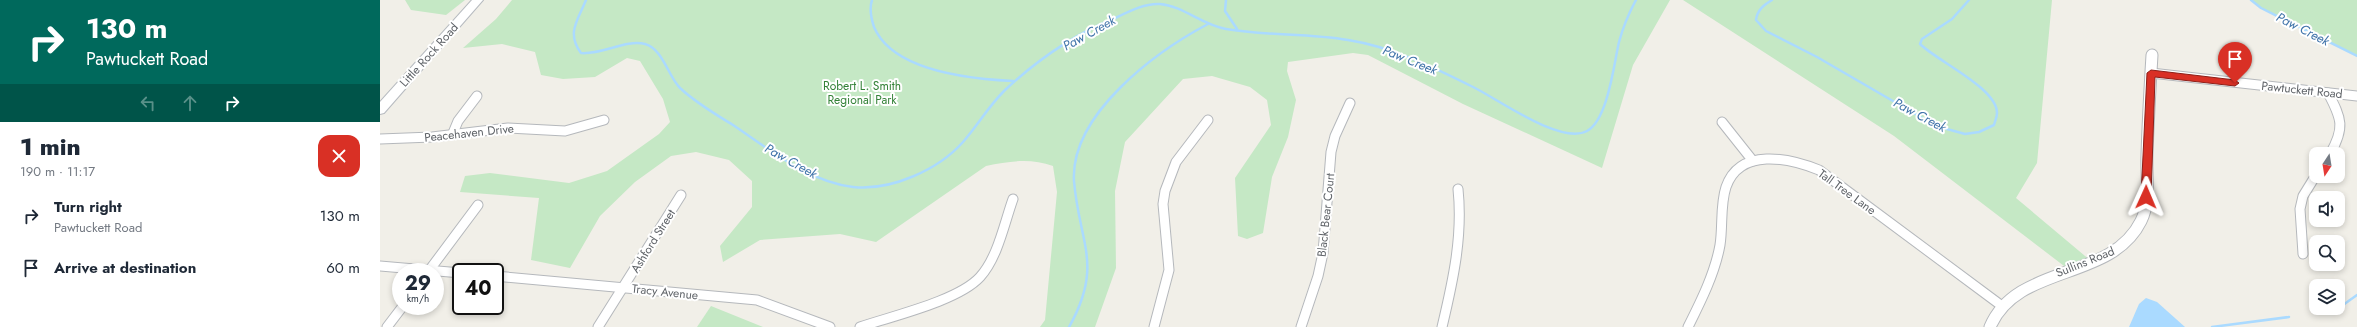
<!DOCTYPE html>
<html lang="en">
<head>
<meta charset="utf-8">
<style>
	:root { --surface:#fff; --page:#f2f2f3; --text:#1f2937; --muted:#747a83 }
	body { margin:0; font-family:Jost,sans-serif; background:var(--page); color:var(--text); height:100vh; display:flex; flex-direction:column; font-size:15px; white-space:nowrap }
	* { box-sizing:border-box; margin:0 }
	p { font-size:13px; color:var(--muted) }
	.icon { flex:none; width:22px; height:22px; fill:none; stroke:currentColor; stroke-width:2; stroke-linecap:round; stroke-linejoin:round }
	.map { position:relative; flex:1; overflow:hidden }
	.details { display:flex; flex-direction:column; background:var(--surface); width:380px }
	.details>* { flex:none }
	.top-card { background:#00695c; color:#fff; overflow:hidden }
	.needle { width:26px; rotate:192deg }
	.buttons { position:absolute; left:1929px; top:147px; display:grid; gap:8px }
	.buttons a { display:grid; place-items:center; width:36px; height:36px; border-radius:8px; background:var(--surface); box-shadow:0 2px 6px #0003; font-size:20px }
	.speed { position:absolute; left:12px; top:263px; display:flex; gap:8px; font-size:20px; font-weight:700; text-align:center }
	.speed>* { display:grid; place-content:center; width:52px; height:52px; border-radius:50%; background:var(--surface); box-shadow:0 2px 6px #0003; line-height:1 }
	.speed small { font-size:10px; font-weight:400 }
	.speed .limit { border:2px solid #111; border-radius:6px; background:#fff; color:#111 }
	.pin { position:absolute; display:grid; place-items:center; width:34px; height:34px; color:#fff; margin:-41px -17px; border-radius:50% 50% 50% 0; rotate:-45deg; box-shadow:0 0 4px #0007 }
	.pin .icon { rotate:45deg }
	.me { position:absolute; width:44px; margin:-22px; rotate:1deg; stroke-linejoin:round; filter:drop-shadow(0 0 3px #0008) }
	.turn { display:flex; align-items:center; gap:14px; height:84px; padding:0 20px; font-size:18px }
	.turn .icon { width:52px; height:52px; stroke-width:2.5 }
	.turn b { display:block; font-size:28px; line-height:34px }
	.lanes { display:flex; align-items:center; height:38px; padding:0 20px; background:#0003; justify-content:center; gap:20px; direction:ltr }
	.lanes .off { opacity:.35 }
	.round { display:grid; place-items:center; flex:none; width:42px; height:42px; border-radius:12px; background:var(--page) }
	.overview { display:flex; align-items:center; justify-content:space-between; height:68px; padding:0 20px }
	h1 { font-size:24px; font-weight:800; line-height:30px }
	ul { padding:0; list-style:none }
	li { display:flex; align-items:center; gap:12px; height:52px; padding:0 20px }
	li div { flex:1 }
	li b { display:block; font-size:15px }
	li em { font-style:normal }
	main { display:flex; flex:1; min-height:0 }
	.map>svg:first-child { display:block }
	.green { fill:#c5e8c5 }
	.water { fill:#aadaff }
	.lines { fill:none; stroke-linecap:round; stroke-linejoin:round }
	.stream { stroke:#aadaff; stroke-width:2.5 }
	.minor-casing { stroke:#b5b8bc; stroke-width:11 }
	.tertiary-casing { stroke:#b5b8bc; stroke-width:13 }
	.secondary-casing { stroke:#b6babf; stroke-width:2 }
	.minor { stroke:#fff; stroke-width:9 }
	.tertiary { stroke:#fff; stroke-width:11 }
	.secondary { fill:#fff; fill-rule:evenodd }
	.route { fill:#d93025; stroke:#8d1f18 }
	.labels { text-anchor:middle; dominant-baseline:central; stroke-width:4; stroke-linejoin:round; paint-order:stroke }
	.street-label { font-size:12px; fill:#5f6368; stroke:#fff }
	.park-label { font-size:12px; fill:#348238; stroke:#fff }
	.water-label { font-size:13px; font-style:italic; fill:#4174aa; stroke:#fff }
</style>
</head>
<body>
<main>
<section class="details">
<div class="top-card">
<div class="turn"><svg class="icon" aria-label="right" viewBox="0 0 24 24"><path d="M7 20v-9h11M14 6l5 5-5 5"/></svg><div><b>130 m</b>Pawtuckett Road</div></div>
<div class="lanes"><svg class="icon off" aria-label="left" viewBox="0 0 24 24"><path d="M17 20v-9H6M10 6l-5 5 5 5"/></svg><svg class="icon off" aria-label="ahead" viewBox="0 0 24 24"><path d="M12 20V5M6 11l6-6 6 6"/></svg><svg class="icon" aria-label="right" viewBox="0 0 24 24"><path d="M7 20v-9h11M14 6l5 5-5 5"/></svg></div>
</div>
<div class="overview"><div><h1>1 min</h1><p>190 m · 11:17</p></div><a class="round" style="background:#d93025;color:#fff"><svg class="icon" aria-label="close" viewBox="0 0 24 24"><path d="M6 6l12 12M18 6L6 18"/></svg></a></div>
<ul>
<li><svg class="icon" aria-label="right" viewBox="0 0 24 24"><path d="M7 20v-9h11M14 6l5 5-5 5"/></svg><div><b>Turn right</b><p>Pawtuckett Road</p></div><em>130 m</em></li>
<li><svg class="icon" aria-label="arrive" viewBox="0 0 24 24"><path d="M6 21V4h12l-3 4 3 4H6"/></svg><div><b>Arrive at destination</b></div><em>60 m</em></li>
</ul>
</section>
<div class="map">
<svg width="1977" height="327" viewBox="0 0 1977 327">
	<rect width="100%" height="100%" fill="#f1efe8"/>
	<g class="green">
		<polygon points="25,0 85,0 66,15 31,10"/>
		<path d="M132,0H1290L1253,65L1222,168L1083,104L988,55L973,53L908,62L907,71L916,100L908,137L892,177L883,233L867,239L858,236L855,178L891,125L887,100L870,87L832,76L803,79L745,142L735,191L736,268L715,327H660L665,320L677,192L673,166C651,158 630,161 606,166L496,242L460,234L380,240L343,262L340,246L372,207V181L349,160L316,152L291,156L255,182L220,216L190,268L151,260L159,198L80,192L85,176L110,173L189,183L227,171L279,134L290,122L283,99L260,61L247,58L215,77L183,79L161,75L155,52L122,44L83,48L116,19Z"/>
		<polygon points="1303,0 1672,0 1657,163 1636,198 1711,261 1688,269 1514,136"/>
		<polygon points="1871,0 1977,0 1977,56 1881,8"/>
		<polygon points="331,306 383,327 317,327"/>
	</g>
	<polygon class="water" points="1766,298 1777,302 1805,327 1749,327 1759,304"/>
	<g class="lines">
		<g class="stream">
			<path d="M206,0C198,20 186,33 201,53C222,55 246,39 265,44C283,49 288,76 300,88C316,103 335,114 353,125C389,149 429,182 473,187C511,191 558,170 583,142C598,125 608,107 624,91C655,62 691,36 731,20C746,13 763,3 780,4C803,6 822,25 846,29C886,36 928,33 968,40C1013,47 1055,68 1095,88C1119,100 1181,145 1207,131C1228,120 1234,63 1239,42C1243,27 1249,13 1256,0"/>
			<path d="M492,0C489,9 491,18 494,27C513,72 591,79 633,81"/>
			<polyline points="846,0 845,11 857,29"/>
			<path d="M1392,0C1384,5 1377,10 1376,20L1386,31L1437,57L1556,126L1585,134L1599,132L1614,125C1615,121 1617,117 1617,113C1617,88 1557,61 1540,44L1542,39L1572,19L1589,0"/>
			<polyline points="1871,0 1881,8 1977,56"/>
			<polyline points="1963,305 1977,295"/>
			<path d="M689,327C724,265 699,243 694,181C690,114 777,51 828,24"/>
			<polyline points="1832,327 1909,317"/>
		</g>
		<defs>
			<g id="minor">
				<polyline points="1771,73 1977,96"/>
				<path d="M1948,93C1962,119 1965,128 1950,154"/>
				<polyline points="1342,122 1373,161"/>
				<polyline points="73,133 78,121 97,96"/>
				<polyline points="0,139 52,137 128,128 185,131 224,120"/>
				<polyline points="1923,254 1920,209 1923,196 1936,175"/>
				<polyline points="0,266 81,273"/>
				<polyline points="48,272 98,205"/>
				<polyline points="115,276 377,300 450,327"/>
				<polyline points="7,327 23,306"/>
				<polyline points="218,327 301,195"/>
				<path d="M480,327C512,316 578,301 600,277C618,257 624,224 633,199"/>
				<polyline points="774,327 789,270 783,204 785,191 796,162 828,120"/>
				<polyline points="921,327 938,276 943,253 951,152 955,136 970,103"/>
				<path d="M1062,327C1073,281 1083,236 1078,189"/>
				<path d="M1308,327C1321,301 1335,273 1340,245C1343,226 1340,205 1346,187C1360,147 1409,158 1439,170L1622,306"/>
			</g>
			<path id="tertiary" d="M1610,327C1637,263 1731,282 1761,221C1771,201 1766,176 1767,155C1768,122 1770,88 1772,55"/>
			<polygon id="secondary" points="92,0 103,0 4,113 0,114 0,102"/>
		</defs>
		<use href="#minor" class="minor-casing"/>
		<use href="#tertiary" class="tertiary-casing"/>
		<use href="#secondary" class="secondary-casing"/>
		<use href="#minor" class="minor"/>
		<use href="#tertiary" class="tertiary"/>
		<use href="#secondary" class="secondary"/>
	</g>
	<polygon class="route" points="1771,70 1855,80 1859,83 1855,86 1775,77 1771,197 1766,201 1761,197 1767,73"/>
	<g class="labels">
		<g class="street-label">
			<text transform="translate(49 55) rotate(-48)">Little Rock Road</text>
			<text transform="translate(1922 90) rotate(6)">Pawtuckett Road</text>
			<text transform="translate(89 133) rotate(-6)">Peacehaven Drive</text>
			<text transform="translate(1467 192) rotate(36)">Tall Tree Lane</text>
			<text transform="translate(946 215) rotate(-84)">Black Bear Court</text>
			<text transform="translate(273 241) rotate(-58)">Ashford Street</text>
			<text transform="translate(1705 262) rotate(-22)">Sullins Road</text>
			<text transform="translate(285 292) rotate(6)">Tracy Avenue</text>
		</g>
		<g class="park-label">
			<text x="482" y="86">Robert L. Smith<tspan x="482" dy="14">Regional Park</tspan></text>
		</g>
		<g class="water-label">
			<text transform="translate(1923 29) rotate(27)">Paw Creek</text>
			<text transform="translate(709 33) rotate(-29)">Paw Creek</text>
			<text transform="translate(1030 60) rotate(22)">Paw Creek</text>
			<text transform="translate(1540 115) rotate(28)">Paw Creek</text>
			<text transform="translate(411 161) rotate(29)">Paw Creek</text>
		</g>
	</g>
</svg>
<div class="buttons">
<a><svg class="needle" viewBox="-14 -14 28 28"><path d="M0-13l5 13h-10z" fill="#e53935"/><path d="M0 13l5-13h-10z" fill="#747a83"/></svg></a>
<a><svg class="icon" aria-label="sound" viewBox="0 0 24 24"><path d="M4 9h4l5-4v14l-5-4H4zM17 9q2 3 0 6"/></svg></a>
<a><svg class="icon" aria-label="search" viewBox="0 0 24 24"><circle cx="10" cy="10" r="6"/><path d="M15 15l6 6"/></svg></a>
<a><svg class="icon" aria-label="layers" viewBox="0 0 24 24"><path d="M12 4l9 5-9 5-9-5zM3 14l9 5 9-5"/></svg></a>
</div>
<div class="speed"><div>29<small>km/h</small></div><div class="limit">40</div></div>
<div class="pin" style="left:1855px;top:83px;background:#d93025"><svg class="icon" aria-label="arrive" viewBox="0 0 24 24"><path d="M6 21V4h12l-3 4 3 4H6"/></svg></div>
<svg class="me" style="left:1766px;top:197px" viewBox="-20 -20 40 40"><path d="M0-17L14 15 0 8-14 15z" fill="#d93025" stroke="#fff" stroke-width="4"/></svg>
</div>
</main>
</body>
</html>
